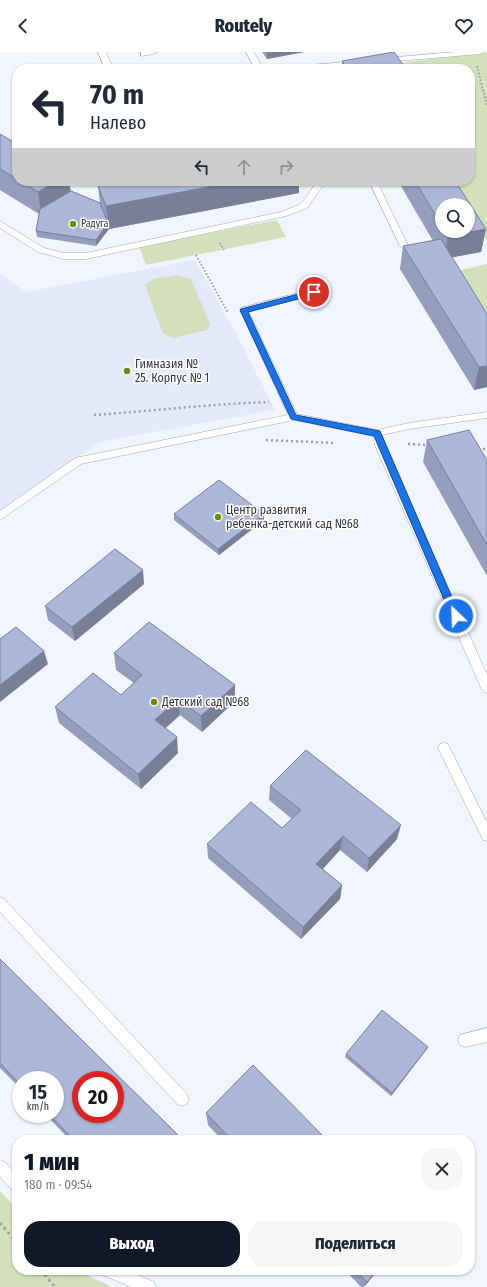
<!DOCTYPE html>
<html lang="ru">
<head>
<meta charset="utf-8">
<style>
	:root { --surface:#fff; --page:#f6f6f7; --text:#1f2937; --muted:#747a83; --accent:#111827 }
	body { margin:0; font-family:"Fira Sans Condensed",sans-serif; background:var(--page); color:var(--text); height:100vh; display:flex; flex-direction:column; font-size:15px; white-space:nowrap }
	* { box-sizing:border-box; margin:0 }
	p { font-size:13px; color:var(--muted) }
	.icon { flex:none; width:22px; height:22px; fill:none; stroke:currentColor; stroke-width:2; stroke-linecap:round; stroke-linejoin:round }
	.map { position:relative; flex:1; overflow:hidden }
	.drawer { position:absolute; left:12px; top:1083px; width:463px; height:140px; display:flex; flex-direction:column; background:var(--surface); border-radius:16px; box-shadow:0 1px 3px #0004 }
	.drawer>* { flex:none }
	.guide { position:absolute; left:12px; top:12px; width:463px; height:122px; border-radius:16px; box-shadow:0 1px 3px #0004; background:#fff; color:var(--text); overflow:hidden }
	.buttons { position:absolute; left:435px; top:146px; display:grid; gap:8px }
	.buttons a { display:grid; place-items:center; width:40px; height:40px; border-radius:50%; background:var(--surface); box-shadow:0 1px 3px #0004; font-size:20px }
	.speed { position:absolute; left:12px; top:1019px; display:flex; gap:8px; font-size:20px; font-weight:700; text-align:center }
	.speed>* { display:grid; place-content:center; width:52px; height:52px; border-radius:50%; background:var(--surface); box-shadow:0 1px 3px #0004; line-height:1 }
	.speed small { font-size:10px; font-weight:400 }
	.speed .limit { border:6px solid #d22; background:#fff; color:#111 }
	.pin { position:absolute; display:grid; place-items:center; width:34px; height:34px; color:#fff; margin:-17px; border:2px solid #fff; border-radius:50%; box-shadow:0 1px 4px #0007 }
	.me { position:absolute; width:44px; margin:-22px; rotate:336deg; stroke-linejoin:round; filter:drop-shadow(0 0 3px #0008) }
	.turn { display:flex; align-items:center; gap:14px; height:84px; padding:0 12px; font-size:18px }
	.turn .icon { width:52px; height:52px; stroke-width:2.5 }
	.turn b { display:block; font-size:28px; line-height:34px }
	.lanes { display:flex; align-items:center; height:38px; padding:0 12px; background:#0003; justify-content:center; gap:20px; direction:ltr }
	.lanes .off { opacity:.35 }
	.round { display:grid; place-items:center; flex:none; width:42px; height:42px; border-radius:16px; background:var(--page) }
	.head { display:flex; align-items:center; justify-content:space-between; height:68px; padding:0 12px }
	h1 { font-size:24px; font-weight:800; line-height:30px; color:var(--accent) }
	.primary-button { display:flex; gap:8px; margin-top:auto; padding:8px 12px }
	.primary-button a { flex:1; height:46px; border-radius:16px; background:var(--accent); color:#fff; font-size:16px; font-weight:800; line-height:46px; text-align:center }
	.primary-button a+a { background:var(--page); color:var(--text) }
	header { display:flex; justify-content:space-between; align-items:center; height:52px; padding:0 12px; background:var(--surface); font-size:18px; font-weight:800 }
	.map>svg:first-child { display:block }
	.built { fill:#e5eafb }
	.green { fill:#d4e0bb }
	.lines { fill:none; stroke-linecap:round; stroke-linejoin:round }
	.lane-casing { stroke:#a1a8bb; stroke-width:1 }
	.path-far2 { stroke:#9c9fa7; stroke-width:2; stroke-dasharray:1.5 2; stroke-linecap:butt }
	.path-far1 { stroke:#9c9fa7; stroke-width:2.5; stroke-dasharray:2 3; stroke-linecap:butt }
	.path { stroke:#9c9fa7; stroke-width:3; stroke-dasharray:2.5 3.5; stroke-linecap:butt }
	.lane { fill:#fff; fill-rule:evenodd }
	.wall { fill:#949dbb; fill-rule:evenodd }
	.shaded-wall { fill:#788098 }
	.building { fill:#acb7d9; stroke:#788098; fill-rule:evenodd }
	.route { fill:#1a73e8; stroke:#114b97 }
	.poi-dot { fill:#708b01; stroke:#fff; stroke-width:1.5 }
	.labels { text-anchor:middle; dominant-baseline:central; stroke-width:3; stroke-linejoin:round; paint-order:stroke }
	.far-poi-label { font-size:10px; fill:#353840; stroke:#fff; text-anchor:start }
	.poi-label { font-size:12px; fill:#353840; stroke:#fff; text-anchor:start }
</style>
</head>
<body>
<header><svg class="icon" aria-label="back" viewBox="0 0 24 24"><path d="M15 5l-7 7 7 7"/></svg>Routely<svg class="icon" aria-label="heart" viewBox="0 0 24 24"><path d="M12 20l-8-8c-3-5 5-10 8-4 3-6 11-1 8 4z"/></svg></header>
<div class="map">
<svg width="487" height="1235" viewBox="0 0 487 1235">
	<rect width="100%" height="100%" fill="#f2f5fd"/>
	<polygon class="built" points="195,208 239,287 275,358 100,390 0,460 0,222 26,240"/>
	<g class="green">
		<polygon points="487,0 487,189 468,158 468,153 450,129 470,129 470,17 395,17 391,12"/>
		<polygon points="277,168 286,185 146,213 139,195"/>
		<polygon points="487,212 487,266 456,219"/>
		<polygon points="177,223 191,227 210,272 207,278 173,286 163,282 145,233 153,227"/>
		<polygon points="0,1139 17,1157 17,1218 76,1218 112,1235 0,1235"/>
	</g>
	<g class="lines">
		<defs>
			<g id="lane">
				<polygon points="98,0 106,0 113,17 105,17"/>
				<polygon points="141,0 157,0 153,2 141,4"/>
				<polygon points="246,0 254,0 263,17 255,17"/>
				<polygon points="455,0 484,0 480,2 386,10 382,8 386,6"/>
				<polygon points="356,9 359,9 359,13 313,17 285,17 289,15"/>
				<polygon points="318,129 326,129 307,156 286,164 86,207 64,207 38,200 0,176 0,169 44,196 64,201 86,201 281,160 301,152"/>
				<polygon points="369,129 377,129 408,194 407,196 404,197 400,194"/>
				<polygon points="314,237 318,240 317,242 249,260 297,362 377,378 409,371 487,360 487,366 409,377 382,383 385,393 487,623 487,641 483,639 481,636 375,393 373,384 294,368 81,412 0,468 0,459 75,406 288,363 240,258 241,256"/>
				<polygon points="444,691 448,692 487,771 487,789 483,788 438,696 440,692"/>
				<polygon points="0,845 4,847 187,1042 189,1047 187,1052 182,1054 177,1052 0,860"/>
				<polygon points="487,976 487,990 465,995 460,993 458,988 460,983"/>
				<polygon points="0,1108 5,1110 17,1123 17,1140 12,1138 0,1125"/>
				<polygon points="101,1218 126,1218 154,1230 156,1235 131,1235 103,1223"/>
			</g>
		</defs>
		<use href="#lane" class="lane-casing"/>
		<g class="path-far2">
			<polyline points="477,14 487,54"/>
			<polyline points="220,191 224,198"/>
			<polyline points="196,203 227,259 229,259"/>
		</g>
		<g class="path-far1">
			<path d="M94,363C152,359 210,352 269,350"/>
			<polyline points="266,388 335,391"/>
			<polyline points="408,392 429,393"/>
			<polyline points="478,397 487,397"/>
		</g>
		<g class="path">
			<polyline points="0,1171 17,1191"/>
			<polyline points="41,1218 55,1235"/>
		</g>
		<use href="#lane" class="lane"/>
	</g>
	<g class="wall">
		<polygon points="262,0 304,0 267,7"/>
		<polygon points="342,9 406,17 342,17"/>
		<polygon points="0,82 17,92 17,129 69,129 71,139 100,151 98,134 299,141 109,177 96,194 37,185 36,179 39,162 0,138"/>
		<path d="M398,129H455L486,177L481,200L452,205L487,335L474,338L400,217L403,194L433,189ZM442,153L468,179H442Z"/>
		<polygon points="427,388 487,408 487,524 423,410"/>
		<polygon points="174,462 264,462 264,468 219,503 174,468"/>
		<polygon points="144,532 75,589 48,568 45,554"/>
		<polygon points="114,601 235,633 235,649 202,680 180,663 165,676 178,701 141,737 59,671 55,655 121,643 134,631 116,618"/>
		<polygon points="270,734 397,787 367,820 340,798 323,817 342,833 340,847 301,887 208,806 207,792 282,776 292,767 269,748"/>
		<polygon points="0,907 183,1088 70,1088 45,1062 55,1062 21,1028 21,1037 0,1016"/>
		<polygon points="428,995 426,998 391,1044 345,1005 346,1002"/>
		<polygon points="206,1061 327,1088 222,1088 208,1073"/>
		<polygon points="345,1218 378,1218 364,1235 361,1235"/>
	</g>
	<g class="shaded-wall">
		<polygon points="267,0 304,0 267,7"/>
		<polygon points="56,129 69,129 71,145 41,163 38,140"/>
		<polygon points="241,129 299,129 299,141 109,177 96,194 96,188 108,171 106,154"/>
		<polygon points="486,177 481,200 444,207 448,184"/>
		<polygon points="487,314 487,335 474,338 479,315"/>
		<polygon points="264,462 264,468 219,503 218,497"/>
		<polygon points="143,518 144,532 75,589 72,575"/>
		<polygon points="44,599 48,612 0,650 0,633"/>
		<polygon points="235,633 235,649 202,680 201,664"/>
		<polygon points="178,647 180,663 157,684 155,668"/>
		<polygon points="177,685 178,701 141,737 138,722"/>
		<polygon points="401,773 397,787 367,820 369,806"/>
		<polygon points="343,784 340,798 315,825 316,812"/>
		<polygon points="342,833 340,847 301,887 303,875"/>
		<polygon points="428,995 426,998 391,1044 392,1041"/>
		<polygon points="377,1218 378,1218 364,1235 367,1230"/>
	</g>
	<g class="building">
		<polygon points="394,0 406,17 347,17 342,9"/>
		<polygon points="0,82 17,92 17,127 0,117"/>
		<polygon points="20,129 56,129 38,140"/>
		<polygon points="123,129 241,129 106,154 98,134"/>
		<polygon points="415,129 455,129 486,177 448,184 445,179 468,179 468,153 442,153 442,174"/>
		<polygon points="71,139 100,151 108,171 96,188 36,179 40,157"/>
		<polygon points="441,187 487,262 487,314 479,315 403,194"/>
		<polygon points="469,378 487,408 487,493 427,388"/>
		<polygon points="219,428 264,462 218,497 174,462"/>
		<polygon points="115,497 143,518 72,575 45,554"/>
		<polygon points="149,570 235,633 201,664 178,647 155,668 177,685 138,722 55,655 93,621 121,643 142,623 114,601"/>
		<polygon points="16,575 44,599 0,633 0,587"/>
		<polygon points="306,698 401,773 369,806 343,784 316,812 342,833 303,875 207,792 251,750 282,776 301,758 270,734"/>
		<path d="M0,907L183,1088H74L49,1062H55V1028H21V1033L0,1011ZM81,1028H115V1062H81Z"/>
		<polygon points="382,958 428,995 392,1041 346,1002"/>
		<polygon points="253,1013 327,1088 232,1088 206,1061"/>
		<polygon points="355,1218 377,1218 367,1230"/>
	</g>
	<polygon class="route" points="314,238 317,238 317,242 248,260 296,363 380,379 460,564 459,567 452,567 451,564 374,384 291,367 240,258 241,257"/>
	<g class="poi-dot">
		<circle cx="73" cy="172" r="4"/>
		<circle cx="127" cy="319" r="4"/>
		<circle cx="218" cy="465" r="4"/>
		<circle cx="154" cy="650" r="4"/>
	</g>
	<g class="labels">
		<g class="far-poi-label">
			<text x="81" y="172">Радуга</text>
		</g>
		<g class="poi-label">
			<text x="135" y="312">Гимназия №<tspan x="135" dy="14">25. Корпус № 1</tspan></text>
			<text x="226" y="458">Центр развития<tspan x="226" dy="14">ребенка-детский сад №68</tspan></text>
			<text x="162" y="650">Детский сад №68</text>
		</g>
	</g>
</svg>
<div class="buttons">
<a><svg class="icon" aria-label="search" viewBox="0 0 24 24"><circle cx="10" cy="10" r="6"/><path d="M15 15l6 6"/></svg></a>
</div>
<div class="speed"><div>15<small>km/h</small></div><div class="limit">20</div></div>
<div class="pin" style="left:314px;top:240px;background:#d93025"><svg class="icon" aria-label="arrive" viewBox="0 0 24 24"><path d="M6 21V4h12l-3 4 3 4H6"/></svg></div>
<svg class="me" style="left:456px;top:564px" viewBox="-20 -20 40 40"><circle r="17" fill="#1a73e8" stroke="#fff" stroke-width="3"/><path d="M0-11L8 9 0 5-8 9z" fill="#fff"/></svg>
<div class="guide">
<div class="turn"><svg class="icon" aria-label="left" viewBox="0 0 24 24"><path d="M17 20v-9H6M10 6l-5 5 5 5"/></svg><div><b>70 m</b>Налево</div></div>
<div class="lanes"><svg class="icon" aria-label="left" viewBox="0 0 24 24"><path d="M17 20v-9H6M10 6l-5 5 5 5"/></svg><svg class="icon off" aria-label="ahead" viewBox="0 0 24 24"><path d="M12 20V5M6 11l6-6 6 6"/></svg><svg class="icon off" aria-label="right" viewBox="0 0 24 24"><path d="M7 20v-9h11M14 6l5 5-5 5"/></svg></div>
</div>
<section class="drawer">
<div class="head"><div><h1>1 мин</h1><p>180 m · 09:54</p></div><a class="round"><svg class="icon" aria-label="close" viewBox="0 0 24 24"><path d="M6 6l12 12M18 6L6 18"/></svg></a></div>
<div class="primary-button"><a>Выход</a><a>Поделиться</a></div>
</section>
</div>
</body>
</html>
